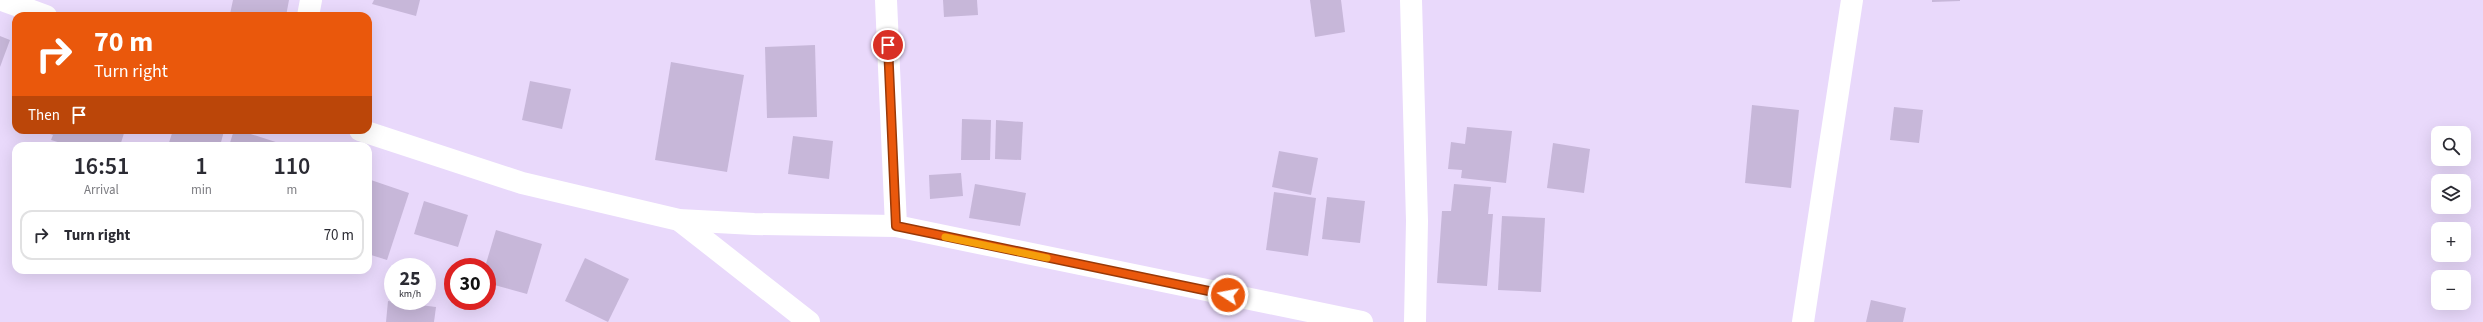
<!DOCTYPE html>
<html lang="en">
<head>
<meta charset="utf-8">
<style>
	:root { --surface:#fff; --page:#f7f7f7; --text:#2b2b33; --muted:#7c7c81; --line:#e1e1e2 }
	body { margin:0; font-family:"Source Sans 3",sans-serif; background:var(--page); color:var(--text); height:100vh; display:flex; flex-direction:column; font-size:15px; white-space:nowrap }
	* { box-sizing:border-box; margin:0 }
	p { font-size:13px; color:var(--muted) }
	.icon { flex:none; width:22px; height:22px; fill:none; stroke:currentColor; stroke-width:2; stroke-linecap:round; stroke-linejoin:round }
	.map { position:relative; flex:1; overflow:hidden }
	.drawer { position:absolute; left:12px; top:142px; width:360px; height:132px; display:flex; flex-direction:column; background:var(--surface); border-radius:12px; box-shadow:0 4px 16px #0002 }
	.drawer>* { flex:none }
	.hud { position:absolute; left:12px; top:12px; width:360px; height:122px; border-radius:12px; box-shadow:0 4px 16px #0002; background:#ea580c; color:#fff; overflow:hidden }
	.buttons { position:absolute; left:2431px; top:126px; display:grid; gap:8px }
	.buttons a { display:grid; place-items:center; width:40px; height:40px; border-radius:8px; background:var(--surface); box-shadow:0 4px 16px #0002; font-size:20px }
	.speed { position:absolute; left:384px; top:258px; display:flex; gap:8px; font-size:20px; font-weight:700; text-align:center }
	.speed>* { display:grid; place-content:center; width:52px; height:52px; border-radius:50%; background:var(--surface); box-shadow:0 4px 16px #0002; line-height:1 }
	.speed small { font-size:10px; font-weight:400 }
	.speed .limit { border:6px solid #d22; background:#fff; color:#111 }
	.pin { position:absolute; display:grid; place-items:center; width:34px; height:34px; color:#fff; margin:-17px; border:2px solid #fff; border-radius:50%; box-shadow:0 1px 4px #0007 }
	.me { position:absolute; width:44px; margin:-22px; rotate:281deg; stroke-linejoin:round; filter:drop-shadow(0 0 3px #0008) }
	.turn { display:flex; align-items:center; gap:14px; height:84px; padding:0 16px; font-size:18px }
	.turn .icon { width:52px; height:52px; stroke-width:2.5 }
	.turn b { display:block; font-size:28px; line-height:34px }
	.then { display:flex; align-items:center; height:38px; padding:0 16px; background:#0003; gap:8px; font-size:15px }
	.eta { display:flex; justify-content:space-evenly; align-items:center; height:68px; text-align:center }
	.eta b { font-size:24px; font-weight:600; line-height:28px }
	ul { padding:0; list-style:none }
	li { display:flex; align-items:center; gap:12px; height:50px; margin:0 8px 6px; padding:0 8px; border:2px solid var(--line); border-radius:12px }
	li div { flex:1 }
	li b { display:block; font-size:15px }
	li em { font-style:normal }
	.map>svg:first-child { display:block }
	.building { fill:#c7b7d9 }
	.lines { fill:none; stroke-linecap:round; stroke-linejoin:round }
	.street { stroke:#fff; stroke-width:22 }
	.route-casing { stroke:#983908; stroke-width:10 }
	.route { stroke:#ea580c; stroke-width:7 }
	.slow { stroke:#f59e0b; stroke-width:7 }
</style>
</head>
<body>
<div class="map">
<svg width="2483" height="322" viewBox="0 0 2483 322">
	<rect width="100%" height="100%" fill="#e9d9fb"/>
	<g class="building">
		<polygon points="233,0 289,0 286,16 239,16 230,14"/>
		<polygon points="374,0 420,0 416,16 372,4"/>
		<polygon points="943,0 977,0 978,15 944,17"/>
		<polygon points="1310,0 1341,0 1345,32 1315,37"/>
		<polygon points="1932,0 1960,0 1960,1 1932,2"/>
		<polygon points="0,36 10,40 0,67"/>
		<polygon points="815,45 817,117 767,118 765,47"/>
		<polygon points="671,62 744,75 727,172 655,160"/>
		<polygon points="530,81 571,89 562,129 522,120"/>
		<polygon points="1752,105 1799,110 1791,188 1745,183"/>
		<polygon points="1894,107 1923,110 1919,143 1890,140"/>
		<polygon points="962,119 991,120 990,160 961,160"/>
		<polygon points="996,120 1023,122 1021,160 995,159"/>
		<polygon points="1467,127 1512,131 1506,183 1461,178 1462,170 1448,169 1451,142 1465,144"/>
		<polygon points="45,130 125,130 120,146 71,146 51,140 53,135 44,132"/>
		<polygon points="173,130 220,130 224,131 220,146 168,146"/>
		<polygon points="234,130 238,130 285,145 229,146"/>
		<polygon points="793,136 833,141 829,179 788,174"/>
		<polygon points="1553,143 1590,149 1584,193 1547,188"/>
		<polygon points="1279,151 1318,158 1311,195 1272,187"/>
		<polygon points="961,173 963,196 930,199 929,175"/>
		<polygon points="368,179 409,193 387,260 368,254"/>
		<polygon points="975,184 1026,193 1020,226 969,218"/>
		<polygon points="1454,184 1491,187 1488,214 1493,214 1487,286 1437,283 1442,211 1451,211"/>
		<polygon points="1274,192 1316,198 1308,256 1266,250"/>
		<polygon points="1327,197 1365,201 1360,243 1322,239"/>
		<polygon points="424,201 468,215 458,247 414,234"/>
		<polygon points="1502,216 1545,218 1541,292 1498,290"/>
		<polygon points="496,230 542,244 527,294 487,283 485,267"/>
		<polygon points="585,258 629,279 608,322 565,301"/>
		<polygon points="1871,300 1906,308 1903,322 1866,322"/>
		<polygon points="388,301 436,307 434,322 386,322"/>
	</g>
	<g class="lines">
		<g class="street">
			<polyline points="2,0 46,16"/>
			<polyline points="886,0 896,226"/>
			<polyline points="1411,0 1417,221 1415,322"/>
			<polyline points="308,16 311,0"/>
			<polyline points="360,130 522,183 679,220 754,224 896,226 1362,322"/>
			<polyline points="679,220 809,322"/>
			<polyline points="1803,322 1852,0"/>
		</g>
	</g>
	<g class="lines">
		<defs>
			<polyline id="route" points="888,45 896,226 1228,295"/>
		</defs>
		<use href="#route" class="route-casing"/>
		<use href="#route" class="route"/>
		<polyline class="slow" points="945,237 1047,258"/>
	</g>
</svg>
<div class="buttons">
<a><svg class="icon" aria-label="search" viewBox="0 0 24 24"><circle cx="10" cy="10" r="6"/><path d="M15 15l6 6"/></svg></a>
<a><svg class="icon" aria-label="layers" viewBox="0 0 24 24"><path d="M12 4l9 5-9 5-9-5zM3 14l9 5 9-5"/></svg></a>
<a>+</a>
<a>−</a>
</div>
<div class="speed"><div>25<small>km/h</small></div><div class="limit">30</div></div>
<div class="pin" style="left:888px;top:45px;background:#d93025"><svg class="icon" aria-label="arrive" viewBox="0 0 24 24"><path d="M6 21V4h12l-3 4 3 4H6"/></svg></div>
<svg class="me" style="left:1228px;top:295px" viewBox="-20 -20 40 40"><circle r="17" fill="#ea580c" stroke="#fff" stroke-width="3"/><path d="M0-11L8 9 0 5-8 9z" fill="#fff"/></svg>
<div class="hud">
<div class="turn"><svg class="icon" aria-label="right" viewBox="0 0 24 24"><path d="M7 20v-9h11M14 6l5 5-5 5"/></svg><div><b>70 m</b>Turn right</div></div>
<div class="then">Then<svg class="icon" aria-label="arrive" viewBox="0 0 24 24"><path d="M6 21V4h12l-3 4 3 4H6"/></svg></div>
</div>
<section class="drawer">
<div class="eta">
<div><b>16:51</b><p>Arrival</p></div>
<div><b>1</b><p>min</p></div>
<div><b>110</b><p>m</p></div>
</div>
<ul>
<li><svg class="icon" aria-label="right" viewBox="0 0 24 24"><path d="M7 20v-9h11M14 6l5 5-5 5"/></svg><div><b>Turn right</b></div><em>70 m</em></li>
</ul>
</section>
</div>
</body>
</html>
